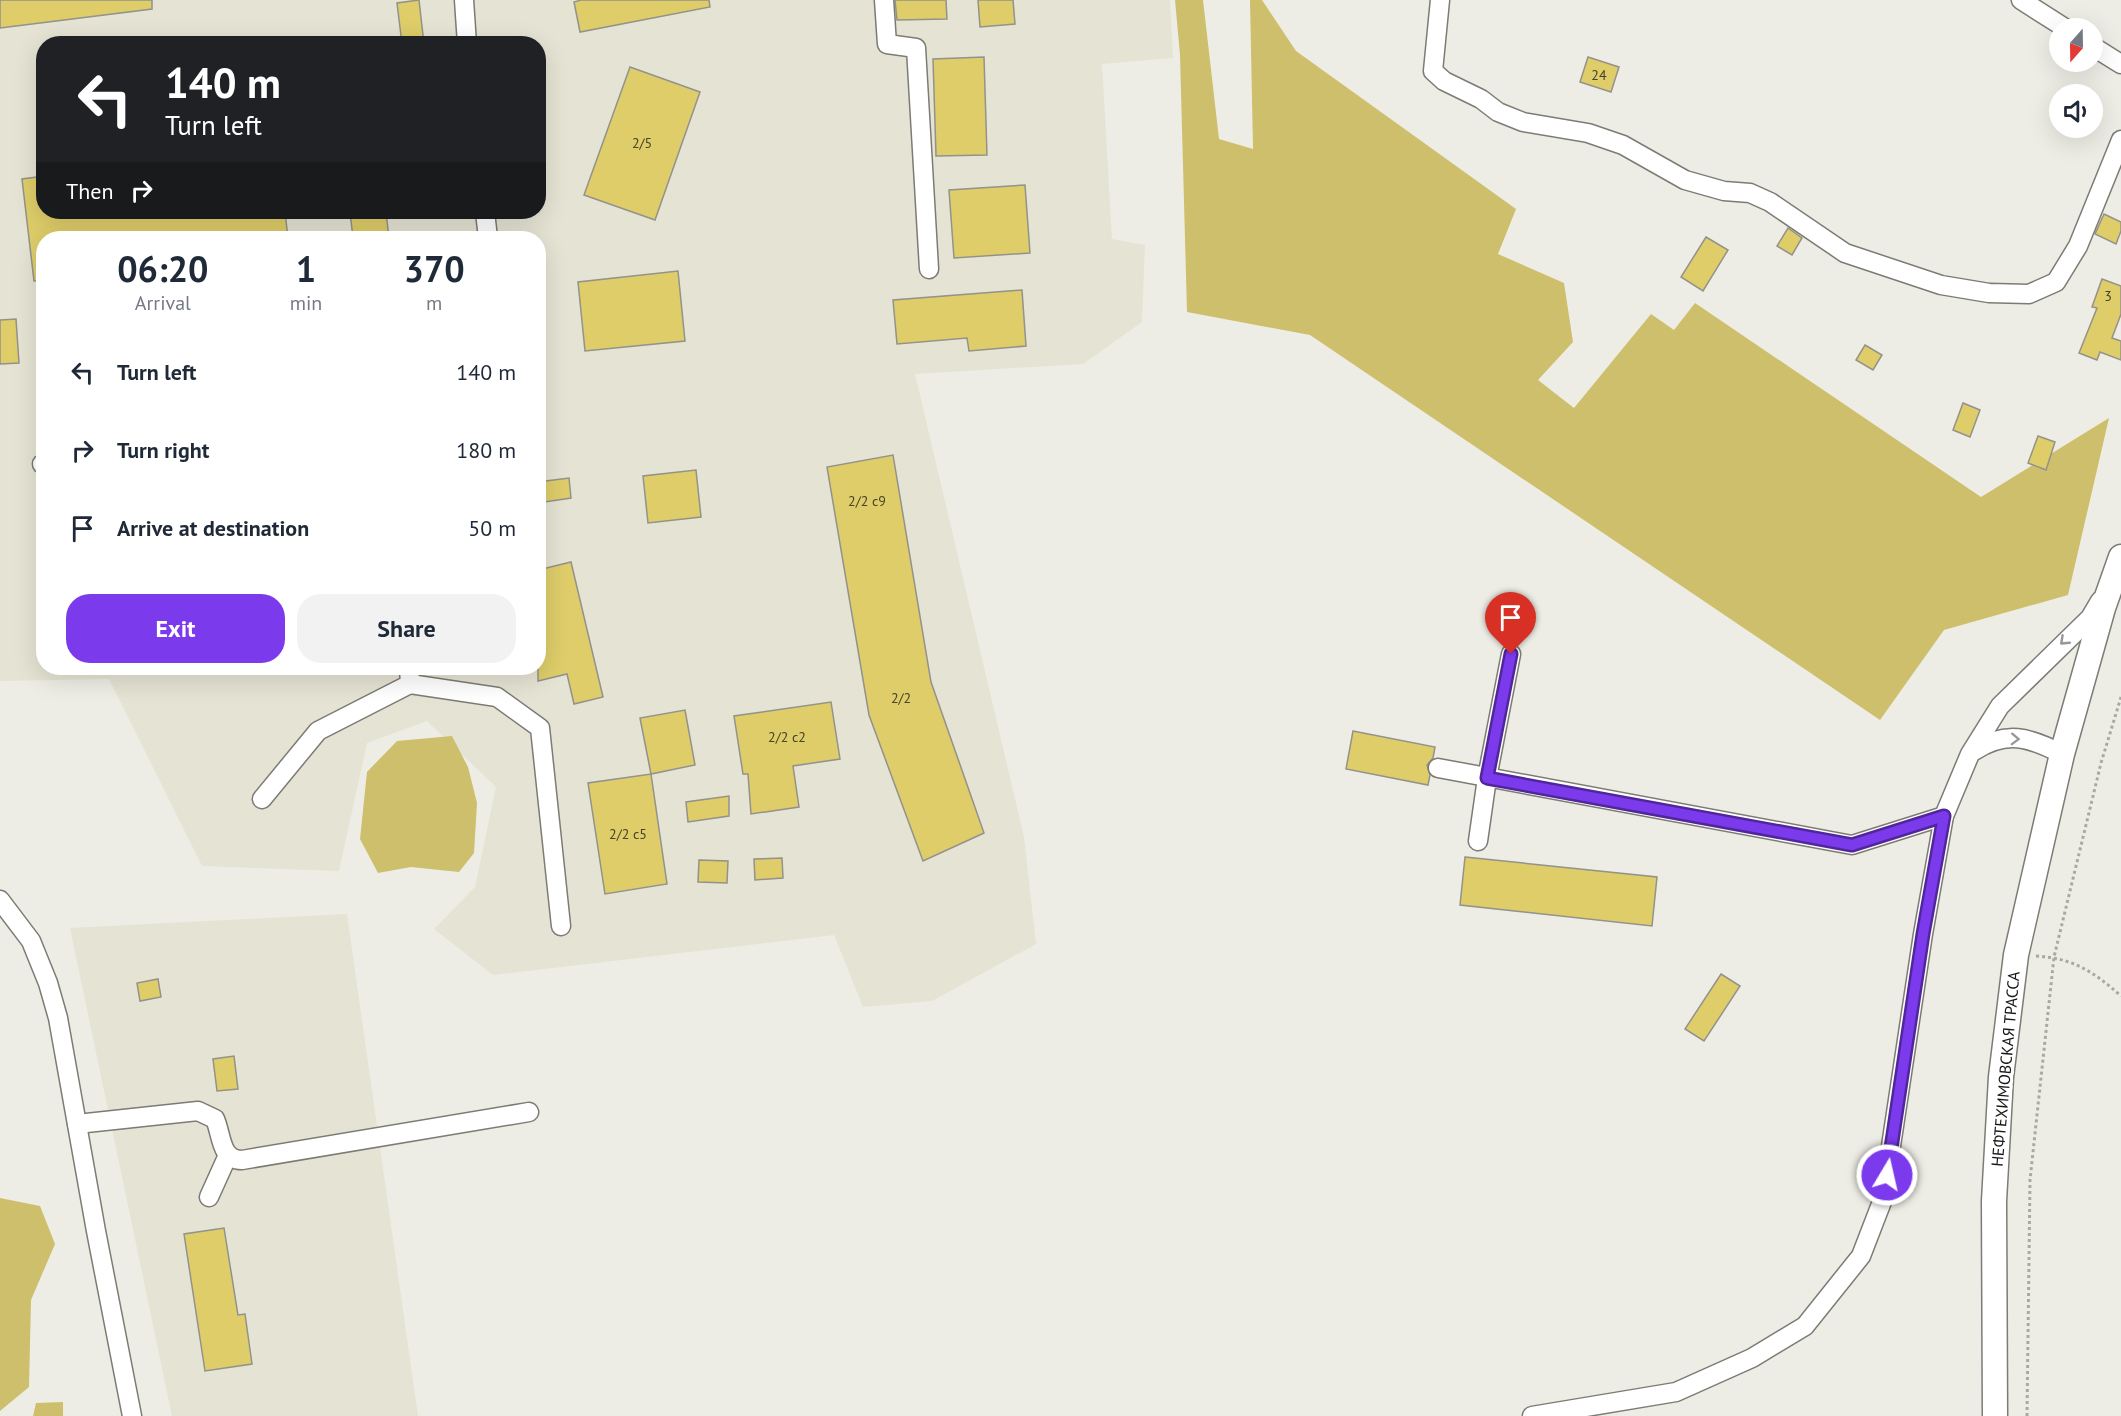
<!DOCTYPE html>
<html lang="en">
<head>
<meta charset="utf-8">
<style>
	:root { --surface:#fff; --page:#f2f2f3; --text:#1f2937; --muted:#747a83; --accent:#7c3aed }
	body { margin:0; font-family:"PT Sans",sans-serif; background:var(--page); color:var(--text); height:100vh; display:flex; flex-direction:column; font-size:22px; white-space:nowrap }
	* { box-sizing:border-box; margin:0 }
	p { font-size:20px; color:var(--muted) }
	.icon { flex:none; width:33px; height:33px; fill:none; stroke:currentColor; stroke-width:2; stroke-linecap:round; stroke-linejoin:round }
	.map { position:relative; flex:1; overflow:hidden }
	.details { position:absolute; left:36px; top:231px; width:510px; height:444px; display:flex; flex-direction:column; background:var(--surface); border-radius:24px; box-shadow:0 6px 24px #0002 }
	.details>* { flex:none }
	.top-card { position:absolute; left:36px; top:36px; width:510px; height:183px; border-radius:24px; box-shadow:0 6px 24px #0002; background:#202124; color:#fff; overflow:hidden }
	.needle { width:39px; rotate:200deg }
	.tools { position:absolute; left:2049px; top:18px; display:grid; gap:12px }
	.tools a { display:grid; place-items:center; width:54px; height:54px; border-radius:50%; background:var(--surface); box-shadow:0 6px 24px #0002; font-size:30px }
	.pin { position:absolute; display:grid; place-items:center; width:51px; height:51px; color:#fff; margin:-62px -26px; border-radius:50% 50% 50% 0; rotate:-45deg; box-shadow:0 0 6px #0007 }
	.pin .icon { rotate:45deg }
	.me { position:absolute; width:66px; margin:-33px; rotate:9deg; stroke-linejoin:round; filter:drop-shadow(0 0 4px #0008) }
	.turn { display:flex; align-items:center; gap:21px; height:126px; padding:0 30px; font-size:27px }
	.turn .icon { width:78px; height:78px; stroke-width:2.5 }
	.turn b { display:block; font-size:42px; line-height:51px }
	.then { display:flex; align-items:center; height:57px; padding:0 30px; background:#0003; gap:12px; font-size:22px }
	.eta { display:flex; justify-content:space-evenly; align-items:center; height:102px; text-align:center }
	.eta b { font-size:36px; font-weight:700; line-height:42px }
	.primary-button { display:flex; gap:12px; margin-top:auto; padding:12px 30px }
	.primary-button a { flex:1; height:69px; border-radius:24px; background:var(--accent); color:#fff; font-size:24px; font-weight:700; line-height:69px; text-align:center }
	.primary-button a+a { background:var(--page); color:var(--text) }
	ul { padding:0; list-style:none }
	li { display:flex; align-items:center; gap:18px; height:78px; padding:0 30px }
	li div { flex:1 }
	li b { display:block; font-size:22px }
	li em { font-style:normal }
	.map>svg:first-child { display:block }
	.built { fill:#e5e3d3; fill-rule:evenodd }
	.green { fill:#cdbf6c }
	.building { fill:#decd69; stroke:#93928b; stroke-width:1.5 }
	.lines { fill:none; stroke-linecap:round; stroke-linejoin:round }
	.minor-casing { stroke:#7c7b74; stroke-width:21 }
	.major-casing { stroke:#7c7b74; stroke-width:27 }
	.path { stroke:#a9a9a2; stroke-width:3; stroke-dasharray:3 3; stroke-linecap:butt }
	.minor { stroke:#fff; stroke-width:18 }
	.major { stroke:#fff; stroke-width:24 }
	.oneway { stroke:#979795 }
	.route-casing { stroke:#51269a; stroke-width:15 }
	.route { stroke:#7c3aed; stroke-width:10 }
	.labels { text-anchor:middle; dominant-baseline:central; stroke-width:6; stroke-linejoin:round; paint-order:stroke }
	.number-label { font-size:14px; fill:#494429 }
	.street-label { font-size:16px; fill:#171714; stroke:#fff }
</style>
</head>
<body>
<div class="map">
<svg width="2121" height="1416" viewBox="0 0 2121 1416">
	<rect width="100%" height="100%" fill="#eeede5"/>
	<g class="built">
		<path d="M0,0H1170L1173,58L1102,64L1112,239L1145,245L1142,322L1083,364L915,374L1024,837L1036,944L932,1001L863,1007L834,935L493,975L434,929L475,887L496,787L427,721L367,743L339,871L202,866L109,679L0,681ZM44,44H538V212H44ZM44,238H538V668H44Z"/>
		<polygon points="347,914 418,1416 172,1416 70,928"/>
	</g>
	<g class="green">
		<polygon points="1175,0 1203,0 1219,139 1253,149 1250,0 1262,0 1296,51 1516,209 1498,254 1564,283 1573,342 1538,380 1574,408 1651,314 1674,330 1695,303 1981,497 2109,418 2068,595 1944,630 1880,720 1310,335 1187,312 1180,55"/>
		<polygon points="452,736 468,767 477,803 474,853 459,872 411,867 378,873 360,839 367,772 397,741"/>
		<polygon points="0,1198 40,1206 55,1244 31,1300 29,1387 0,1411"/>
		<polygon points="63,1402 63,1416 33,1416 36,1403"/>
	</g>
	<g class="building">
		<polygon points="0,0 152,0 152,9 0,28"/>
		<polygon points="419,0 424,44 402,44 397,3"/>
		<polygon points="581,0 709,0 710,7 580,32 574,2"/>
		<polygon points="895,0 946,0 947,19 897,20"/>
		<polygon points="978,0 1013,0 1015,24 980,27"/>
		<polygon points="984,57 987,155 936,156 933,59"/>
		<polygon points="1588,57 1619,67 1611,92 1580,82"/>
		<polygon points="630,67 700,92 655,220 584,195"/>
		<polygon points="44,176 44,212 285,212 288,238 44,238 44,280 34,281 22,179"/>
		<polygon points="1025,185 1030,253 954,258 949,190"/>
		<polygon points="350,212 386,212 389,238 353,238"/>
		<polygon points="2104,214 2121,222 2121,231 2116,244 2095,234"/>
		<polygon points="1788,228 1802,238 1792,255 1777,246"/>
		<polygon points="1706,237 1728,250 1703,291 1681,277"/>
		<polygon points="678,271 685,341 585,351 578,282"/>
		<polygon points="2102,279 2121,286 2121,314 2112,338 2121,341 2121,360 2100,352 2097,360 2079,353 2097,308 2092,307"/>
		<polygon points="1022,290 1026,346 969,351 967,338 897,344 893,300"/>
		<polygon points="16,319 19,363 0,364 0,320"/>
		<polygon points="1865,345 1882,355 1873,370 1856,360"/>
		<polygon points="1963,403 1980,410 1970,437 1953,430"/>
		<polygon points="2038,436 2055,442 2046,470 2028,463"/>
		<polygon points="893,455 931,682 984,833 923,861 869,715 827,467"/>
		<polygon points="696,470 701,517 648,523 643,476"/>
		<polygon points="569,478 571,498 538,503 538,482"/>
		<polygon points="571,562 603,697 574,704 567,674 538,681 538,570"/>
		<polygon points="831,702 840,759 793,766 799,807 751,814 748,774 743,774 734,716"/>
		<polygon points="685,710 695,765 651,774 640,718"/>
		<polygon points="1353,731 1435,747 1433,758 1427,765 1430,775 1428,785 1346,769"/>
		<polygon points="651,774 667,884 605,894 588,783"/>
		<polygon points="729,796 729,816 688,822 686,802"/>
		<polygon points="1465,857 1657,877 1652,926 1460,905"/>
		<polygon points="782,858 783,878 755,880 754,859"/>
		<polygon points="699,860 728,861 727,883 698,882"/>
		<polygon points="1721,974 1740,986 1704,1041 1685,1029"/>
		<polygon points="158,979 161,997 140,1001 137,983"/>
		<polygon points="234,1056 238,1089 217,1091 213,1059"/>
		<polygon points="224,1228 238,1315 245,1314 252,1364 205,1371 184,1234"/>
	</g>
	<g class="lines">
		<defs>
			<g id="minor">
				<polyline points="464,0 467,44"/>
				<polyline points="884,0 887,44 916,48 929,269"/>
				<polyline points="1440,0 1433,71 1444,81 1481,99 1498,112 1523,122 1588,133 1623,145 1685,180 1724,191 1750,193 1770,202 1845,253 1941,285 1989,293 2029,294 2056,282 2078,246 2121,140"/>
				<polyline points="2021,0 2065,28"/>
				<polyline points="2092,46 2121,64"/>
				<polyline points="485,212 488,238"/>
				<polyline points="42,464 44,464"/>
				<polyline points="410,684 497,697 540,728 561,926"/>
				<path d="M1974,751C2006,730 2029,737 2062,754"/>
				<polyline points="1438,768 1852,845 1944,816"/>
				<polyline points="262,799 318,731 410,684 409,668"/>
				<polyline points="1478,841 1487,778 1511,654"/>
				<polyline points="0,900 31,941 48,983 58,1018 96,1231 132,1416"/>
				<path d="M77,1124L198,1111L215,1119C222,1135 220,1160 242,1160L529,1112"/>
				<polyline points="209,1197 228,1155"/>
				<polyline points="1532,1416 1676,1392 1752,1358 1805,1326 1861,1256 1883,1199 1923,934 1944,816 1970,754 2000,706 2090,618 2100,601"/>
			</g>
			<polyline id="major" points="1995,1416 1994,1201 2001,1077 2016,955 2062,754 2103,608 2121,557"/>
		</defs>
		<use href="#minor" class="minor-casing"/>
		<use href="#major" class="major-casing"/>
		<g class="path">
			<path d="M2036,956C2073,958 2094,972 2121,996"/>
			<polyline points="2027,1416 2030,1180 2054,957 2101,763 2121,697"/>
		</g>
		<use href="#minor" class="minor"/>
		<use href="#major" class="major"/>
	</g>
	<defs><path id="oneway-chevron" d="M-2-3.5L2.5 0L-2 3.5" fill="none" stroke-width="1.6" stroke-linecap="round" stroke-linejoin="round" transform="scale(1.5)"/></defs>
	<g class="oneway">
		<use href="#oneway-chevron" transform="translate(2064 641) rotate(137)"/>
		<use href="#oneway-chevron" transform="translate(2015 739) rotate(2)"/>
	</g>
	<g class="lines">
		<defs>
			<polyline id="route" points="1511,654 1487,778 1852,845 1944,816 1923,934 1887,1175"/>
		</defs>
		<use href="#route" class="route-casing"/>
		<use href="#route" class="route"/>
	</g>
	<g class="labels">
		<g class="number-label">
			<text x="1599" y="75">24</text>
			<text x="642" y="143">2/5</text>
			<text x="2108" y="296">3</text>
			<text x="867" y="501">2/2 с9</text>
			<text x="901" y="698">2/2</text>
			<text x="787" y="737">2/2 с2</text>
			<text x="628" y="834">2/2 с5</text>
		</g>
		<g class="street-label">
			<text transform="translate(2005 1069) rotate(-85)">НЕФТЕХИМОВСКАЯ ТРАССА</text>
		</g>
	</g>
</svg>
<div class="tools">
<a><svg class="needle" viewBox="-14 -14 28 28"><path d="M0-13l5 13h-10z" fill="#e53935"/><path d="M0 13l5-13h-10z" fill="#747a83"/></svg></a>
<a><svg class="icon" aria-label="sound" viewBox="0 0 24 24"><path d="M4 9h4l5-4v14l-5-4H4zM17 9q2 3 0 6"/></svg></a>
</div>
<div class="pin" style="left:1511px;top:654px;background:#d93025"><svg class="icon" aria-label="arrive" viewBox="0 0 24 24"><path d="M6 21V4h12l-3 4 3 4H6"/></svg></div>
<svg class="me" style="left:1887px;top:1175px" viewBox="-20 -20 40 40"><circle r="17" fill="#7c3aed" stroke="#fff" stroke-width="3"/><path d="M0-11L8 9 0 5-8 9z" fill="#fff"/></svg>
<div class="top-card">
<div class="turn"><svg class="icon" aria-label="left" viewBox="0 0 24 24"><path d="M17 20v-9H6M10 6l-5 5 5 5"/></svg><div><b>140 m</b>Turn left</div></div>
<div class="then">Then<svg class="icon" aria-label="right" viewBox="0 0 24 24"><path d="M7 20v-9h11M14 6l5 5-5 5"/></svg></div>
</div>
<section class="details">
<div class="eta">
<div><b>06:20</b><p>Arrival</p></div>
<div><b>1</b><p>min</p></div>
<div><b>370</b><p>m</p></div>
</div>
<ul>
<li><svg class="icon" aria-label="left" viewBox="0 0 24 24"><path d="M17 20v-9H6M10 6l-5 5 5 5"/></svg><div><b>Turn left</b></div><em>140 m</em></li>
<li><svg class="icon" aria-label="right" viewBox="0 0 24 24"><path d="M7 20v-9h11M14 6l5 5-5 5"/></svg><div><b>Turn right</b></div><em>180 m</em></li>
<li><svg class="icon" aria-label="arrive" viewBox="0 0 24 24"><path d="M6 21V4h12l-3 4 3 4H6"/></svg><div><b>Arrive at destination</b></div><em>50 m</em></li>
</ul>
<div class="primary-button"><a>Exit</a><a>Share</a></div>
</section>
</div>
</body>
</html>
